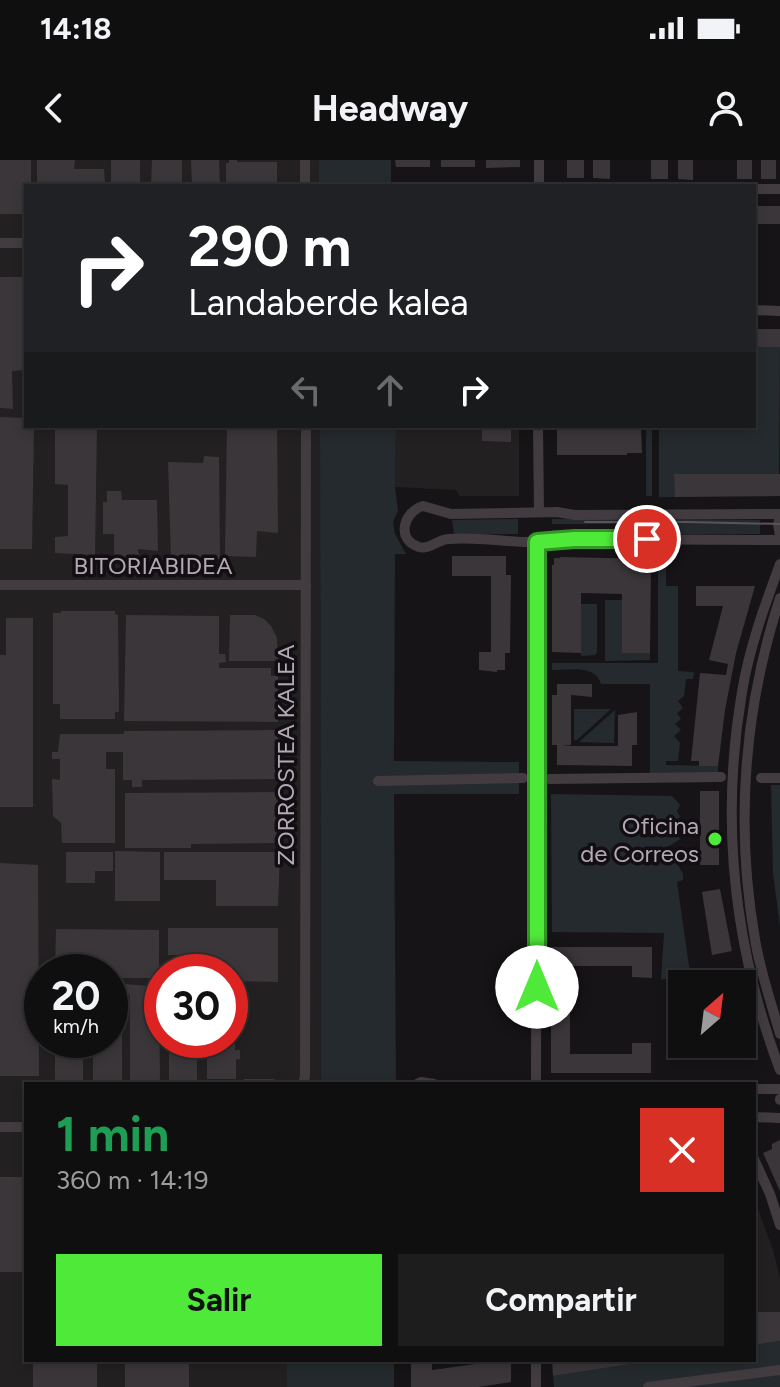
<!DOCTYPE html>
<html lang="es">
<head>
<meta charset="utf-8">
<style>
	:root { --surface:#100f10; --page:#1e1d1e; --text:#f1f3f6; --muted:#9c9c9f; --line:#302f30; --accent:#4fe939 }
	body { margin:0; font-family:Figtree,sans-serif; background:var(--page); color:var(--text); height:100vh; display:flex; flex-direction:column; font-size:30px; white-space:nowrap }
	* { box-sizing:border-box; margin:0 }
	p { font-size:26px; color:var(--muted) }
	.icon { flex:none; width:44px; height:44px; fill:none; stroke:currentColor; stroke-width:2; stroke-linecap:round; stroke-linejoin:round }
	.map { position:relative; flex:1; overflow:hidden }
	.details { position:absolute; left:24px; top:922px; width:732px; height:280px; display:flex; flex-direction:column; background:var(--surface); border-radius:0px; box-shadow:0 4px 12px #0003,0 0 0 2px var(--line) }
	.details>* { flex:none }
	.banner { position:absolute; left:24px; top:24px; width:732px; height:244px; border-radius:0px; box-shadow:0 4px 12px #0003,0 0 0 2px var(--line); background:#202124; color:#fff; overflow:hidden }
	.needle { width:52px; rotate:28deg }
	.buttons { position:absolute; left:668px; top:810px; display:grid; gap:16px }
	.buttons a { display:grid; place-items:center; width:88px; height:88px; border-radius:0px; background:var(--surface); box-shadow:0 4px 12px #0003,0 0 0 2px var(--line); font-size:40px }
	.speed { position:absolute; left:24px; top:794px; display:flex; gap:16px; font-size:40px; font-weight:700; text-align:center }
	.speed>* { display:grid; place-content:center; width:104px; height:104px; border-radius:50%; background:var(--surface); box-shadow:0 4px 12px #0003,0 0 0 2px var(--line); line-height:1 }
	.speed small { font-size:20px; font-weight:400 }
	.speed .limit { border:12px solid #d22; background:#fff; color:#111 }
	.pin { position:absolute; display:grid; place-items:center; width:68px; height:68px; color:#fff; margin:-34px; border:4px solid #fff; border-radius:50%; box-shadow:0 2px 8px #0007 }
	.me { position:absolute; width:88px; margin:-44px; rotate:0deg; stroke-linejoin:round; filter:drop-shadow(0 0 6px #0008) }
	.turn { display:flex; align-items:center; gap:28px; height:168px; padding:0 32px; font-size:36px }
	.turn .icon { width:104px; height:104px; stroke-width:2.5 }
	.turn b { display:block; font-size:56px; line-height:68px }
	.lanes { display:flex; align-items:center; height:76px; padding:0 32px; background:#0003; justify-content:center; gap:40px; direction:ltr }
	.lanes .off { opacity:.35 }
	.round { display:grid; place-items:center; flex:none; width:84px; height:84px; border-radius:0px; background:var(--page) }
	.overview { display:flex; align-items:center; justify-content:space-between; height:136px; padding:0 32px }
	h1 { font-size:48px; font-weight:700; line-height:60px; color:#1e9e55 }
	.button { display:flex; gap:16px; margin-top:auto; padding:16px 32px }
	.button a { flex:1; height:92px; border-radius:0px; background:var(--accent); color:#111; font-size:32px; font-weight:700; line-height:92px; text-align:center }
	.button a+a { background:var(--page); color:var(--text) }
	.status { display:flex; justify-content:space-between; align-items:center; height:56px; padding:0 40px; background:var(--surface); direction:ltr }
	.status svg { height:22px; fill:currentColor }
	header { display:flex; justify-content:space-between; align-items:center; height:104px; padding:0 32px; background:var(--surface); font-size:36px; font-weight:700 }
	.map>svg:first-child { display:block }
	.built { fill:#232022; fill-rule:evenodd }
	.green { fill:#252a2e }
	.building { fill:#3b363a }
	.lines { fill:none; stroke-linecap:round; stroke-linejoin:round }
	.minor { stroke:#423c41; stroke-width:10 }
	.tram { stroke:#5b535c; stroke-width:2 }
	.route-casing { stroke:#339725; stroke-width:20 }
	.route { stroke:#4fe939; stroke-width:14 }
	.poi-dot { fill:#4fe939; stroke:#110f11; stroke-width:3 }
	.labels { text-anchor:middle; dominant-baseline:central; stroke-width:7; stroke-linejoin:round; paint-order:stroke }
	.street-label { font-size:24px; fill:#b4a7b6; stroke:#110f11 }
	.poi-label { font-size:24px; fill:#b4a7b6; stroke:#110f11; text-anchor:end }
</style>
</head>
<body>
<div class="status"><b>14:18</b><svg viewBox="0 0 49 12"><path d="M0 12V9h3v3zM5 12V6h3v6zM10 12V3h3v9zM15 12V0h3v12zM26 1h20v11H26zM47 4h2v5h-2z"/></svg></div>
<header><svg class="icon" aria-label="back" viewBox="0 0 24 24"><path d="M15 5l-7 7 7 7"/></svg>Headway<svg class="icon" aria-label="person" viewBox="0 0 24 24"><circle cx="12" cy="8" r="4"/><path d="M4 21q1-7 8-7t8 7"/></svg></header>
<div class="map">
<svg width="780" height="1227" viewBox="0 0 780 1227">
	<rect width="100%" height="100%" fill="#161416"/>
	<g class="built">
		<path d="M0,0H319V26H26V266H320L321,924H26V1200H287V1227H0ZM42,812H110V880H42ZM162,812H230V880H162Z"/>
		<polygon points="396,266 519,266 519,336 460,336 456,330 395,327"/>
		<polygon points="754,1038 773,1090 780,1118 780,1152 754,1152"/>
	</g>
	<g class="green">
		<rect x="319" y="0" width="72" height="26"/>
		<polygon points="754,187 780,187 779,314 675,314 675,337 659,337 659,266 754,266"/>
		<polygon points="320,266 396,266 395,327 398,351 393,362 395,374 406,394 395,394 394,601 519,602 519,634 394,634 396,924 321,924"/>
		<rect x="646" y="266" width="6" height="70"/>
		<polygon points="518,359 518,374 454,374 452,360"/>
		<polygon points="552,359 760,360 760,374 552,374 552,370 618,369 618,364 552,364"/>
		<path d="M658,397H666V426H678V511L694,512L693,519H686L684,536L678,541L683,548L677,553L681,559L675,564L681,570L674,576L680,583L678,601H666V605L718,606V614H650V524H601C595,504 569,510 552,510V503H658Z"/>
		<polygon points="605,440 622,440 622,492 650,493 650,500 605,501"/>
		<polygon points="581,444 597,444 597,492 595,495 581,496"/>
		<polygon points="574,549 611,549 577,580 574,580"/>
		<polygon points="615,550 614,583 579,582"/>
		<polygon points="771,625 780,625 780,766 773,714"/>
		<polygon points="551,634 672,636 680,645 677,651 680,657 673,664 680,679 668,687 683,714 683,720 677,722 690,813 661,820 664,773 552,772"/>
		<polygon points="780,1181 780,1227 554,1227 553,1216 656,1200 754,1200 754,1185"/>
		<rect x="287" y="1200" width="107" height="27"/>
	</g>
	<g class="building">
		<polygon points="0,0 31,0 31,26 26,26 26,54 0,54"/>
		<polygon points="37,0 75,0 74,9 104,9 105,26 37,26"/>
		<rect x="111" y="0" width="29" height="26"/>
		<polygon points="152,0 182,0 182,26 151,26"/>
		<polygon points="191,0 219,0 220,26 192,26"/>
		<polygon points="229,0 237,0 237,2 277,2 277,26 226,26 226,3 229,3"/>
		<polygon points="395,0 430,0 430,7 396,7"/>
		<rect x="441" y="0" width="34" height="7"/>
		<polygon points="486,0 520,0 520,7 486,8"/>
		<rect x="567" y="0" width="17" height="18"/>
		<polygon points="593,0 610,0 610,19 593,18"/>
		<rect x="651" y="0" width="17" height="19"/>
		<polygon points="678,0 693,0 693,20 678,19"/>
		<rect x="737" y="0" width="15" height="19"/>
		<rect x="761" y="0" width="15" height="19"/>
		<rect x="754" y="46" width="26" height="18"/>
		<polygon points="0,117 26,117 26,210 12,211 13,249 0,248"/>
		<rect x="754" y="169" width="26" height="18"/>
		<polygon points="0,257 26,258 26,266 34,266 32,389 0,389"/>
		<polygon points="55,266 97,266 95,395 55,393 55,377 68,376 68,325 55,324"/>
		<polygon points="227,266 277,266 278,373 257,371 256,397 225,396"/>
		<polygon points="417,266 511,266 511,282 482,281 482,270 417,270"/>
		<polygon points="557,269 641,269 642,293 627,293 627,295 557,295"/>
		<polygon points="204,296 219,297 220,399 171,397 168,302 203,303"/>
		<polygon points="674,314 780,314 780,336 675,337"/>
		<polygon points="107,331 121,331 122,340 157,340 158,391 138,389 139,398 114,397 114,374 103,374 103,342 107,342"/>
		<polygon points="452,396 506,396 506,415 511,415 510,493 505,493 505,510 497,510 497,512 479,510 479,492 491,492 491,416 452,416"/>
		<polygon points="560,397 649,399 649,405 651,405 650,493 622,493 622,434 581,433 581,493 552,492 552,405 554,405 554,398 560,398"/>
		<polygon points="696,426 755,426 736,493 725,550 718,606 699,606 699,601 691,601 700,513 726,515 728,504 709,500 723,446 696,446"/>
		<polygon points="61,451 115,451 115,454 118,455 119,552 115,552 115,559 60,559 60,544 53,544 53,453 61,453"/>
		<polygon points="126,455 219,456 219,494 225,494 226,502 219,503 219,508 271,508 271,516 278,516 278,562 124,561"/>
		<polygon points="230,455 255,455 264,459 271,466 277,478 278,501 229,501"/>
		<polygon points="6,458 33,458 33,647 0,647 0,495 6,495"/>
		<polygon points="557,524 592,524 592,537 571,535 571,585 562,586 618,586 618,555 637,552 637,585 632,585 632,606 557,605 557,585 552,585 552,535 557,535"/>
		<polygon points="278,570 278,619 142,620 142,627 132,627 132,620 123,620 123,592 106,592 106,609 115,609 115,683 62,683 61,663 53,656 52,619 60,620 60,599 52,599 52,592 58,592 60,574 124,574 124,571"/>
		<rect x="700" y="631" width="19" height="74"/>
		<polygon points="278,632 278,683 191,684 191,688 125,688 125,633"/>
		<polygon points="115,691 160,692 160,741 115,741"/>
		<polygon points="66,692 113,692 113,711 95,711 95,723 66,723"/>
		<polygon points="164,692 280,692 278,746 216,746 216,720 164,720"/>
		<polygon points="0,703 38,705 39,916 0,916"/>
		<polygon points="720,729 732,791 712,795 702,732"/>
		<polygon points="168,768 278,768 278,822 230,821 230,812 208,812 208,809 201,809 201,795 168,795"/>
		<polygon points="56,769 159,770 159,818 110,818 110,812 55,812"/>
		<polygon points="551,787 652,787 652,818 632,817 632,806 570,806 570,894 632,894 632,883 651,883 651,913 551,913"/>
		<polygon points="737,813 740,824 722,824 721,818"/>
		<polygon points="110,823 122,823 122,924 93,924 93,880 110,880"/>
		<polygon points="126,824 159,827 160,924 130,924 130,835 126,835"/>
		<polygon points="230,830 236,830 235,890 240,890 240,899 236,899 236,919 207,919 207,880 230,880"/>
		<polygon points="742,837 743,837 755,884 742,884"/>
		<rect x="55" y="880" width="28" height="44"/>
		<polygon points="169,880 201,880 201,889 199,889 199,893 197,893 197,924 169,924"/>
		<polygon points="244,919 275,919 272,924 244,924"/>
		<polygon points="780,980 780,1031 763,993 772,989 772,984"/>
		<rect x="0" y="1017" width="24" height="95"/>
		<rect x="754" y="1066" width="4" height="72"/>
		<polygon points="754,1152 780,1152 780,1181 754,1185"/>
		<rect x="33" y="1200" width="64" height="27"/>
		<rect x="125" y="1200" width="64" height="27"/>
		<polygon points="411,1200 432,1200 432,1210 490,1202 490,1200 511,1200 511,1222 478,1227 411,1227"/>
		<polygon points="552,1200 644,1200 644,1202 553,1216"/>
	</g>
	<g class="lines">
		<g class="minor">
			<polyline points="305,26 305,0"/>
			<polyline points="539,26 539,0"/>
			<polyline points="754,29 780,29"/>
			<polyline points="0,83 26,83"/>
			<polyline points="754,150 780,151"/>
			<polyline points="538,266 539,352"/>
			<path d="M780,354L575,355L557,352L451,354L423,346C403,352 396,380 419,387C430,390 438,379 449,379C474,377 499,381 524,382C541,382 558,381 575,379L780,380"/>
			<polyline points="780,358 778,364 780,376"/>
			<path d="M780,404C765,445 749,488 742,532C720,661 734,788 780,910"/>
			<polyline points="0,425 306,425"/>
			<path d="M780,438C744,548 735,665 755,779C760,811 771,842 780,874"/>
			<polyline points="761,618 780,618"/>
			<polyline points="549,619 721,617"/>
			<polyline points="378,621 523,618"/>
			<polyline points="303,924 305,916 306,266"/>
			<polyline points="417,924 421,922 434,924"/>
			<polyline points="536,924 537,382"/>
			<polyline points="754,929 780,929"/>
			<polyline points="780,939 780,940"/>
			<polyline points="754,957 780,958"/>
			<polyline points="0,967 26,967"/>
			<polyline points="754,999 770,1034 780,1065"/>
			<polyline points="536,1200 536,1227"/>
			<polyline points="648,1227 780,1210"/>
		</g>
		<polyline class="tram" points="585,362 687,362 780,364"/>
	</g>
	<g class="lines">
		<defs>
			<polyline id="route" points="537,827 537,382 575,379 647,379"/>
		</defs>
		<use href="#route" class="route-casing"/>
		<use href="#route" class="route"/>
	</g>
	<circle class="poi-dot" cx="715" cy="679" r="8"/>
	<g class="labels">
		<g class="street-label">
			<text x="153" y="405">BITORIABIDEA</text>
			<text transform="translate(285 595) rotate(-90)">ZORROSTEA KALEA</text>
		</g>
		<g class="poi-label">
			<text x="699" y="665">Oficina<tspan x="699" dy="28">de Correos</tspan></text>
		</g>
	</g>
</svg>
<div class="buttons">
<a><svg class="needle" viewBox="-14 -14 28 28"><path d="M0-13l5 13h-10z" fill="#e53935"/><path d="M0 13l5-13h-10z" fill="#9c9c9f"/></svg></a>
</div>
<div class="speed"><div>20<small>km/h</small></div><div class="limit">30</div></div>
<div class="pin" style="left:647px;top:379px;background:#d93025"><svg class="icon" aria-label="arrive" viewBox="0 0 24 24"><path d="M6 21V4h12l-3 4 3 4H6"/></svg></div>
<svg class="me" style="left:537px;top:827px" viewBox="-20 -20 40 40"><circle r="19" fill="#fff"/><path d="M0-13L10 11 0 6-10 11z" fill="#4fe939"/></svg>
<div class="banner">
<div class="turn"><svg class="icon" aria-label="right" viewBox="0 0 24 24"><path d="M7 20v-9h11M14 6l5 5-5 5"/></svg><div><b>290 m</b>Landaberde kalea</div></div>
<div class="lanes"><svg class="icon off" aria-label="left" viewBox="0 0 24 24"><path d="M17 20v-9H6M10 6l-5 5 5 5"/></svg><svg class="icon off" aria-label="ahead" viewBox="0 0 24 24"><path d="M12 20V5M6 11l6-6 6 6"/></svg><svg class="icon" aria-label="right" viewBox="0 0 24 24"><path d="M7 20v-9h11M14 6l5 5-5 5"/></svg></div>
</div>
<section class="details">
<div class="overview"><div><h1>1 min</h1><p>360 m · 14:19</p></div><a class="round" style="background:#d93025;color:#fff"><svg class="icon" aria-label="close" viewBox="0 0 24 24"><path d="M6 6l12 12M18 6L6 18"/></svg></a></div>
<div class="button"><a>Salir</a><a>Compartir</a></div>
</section>
</div>
</body>
</html>
